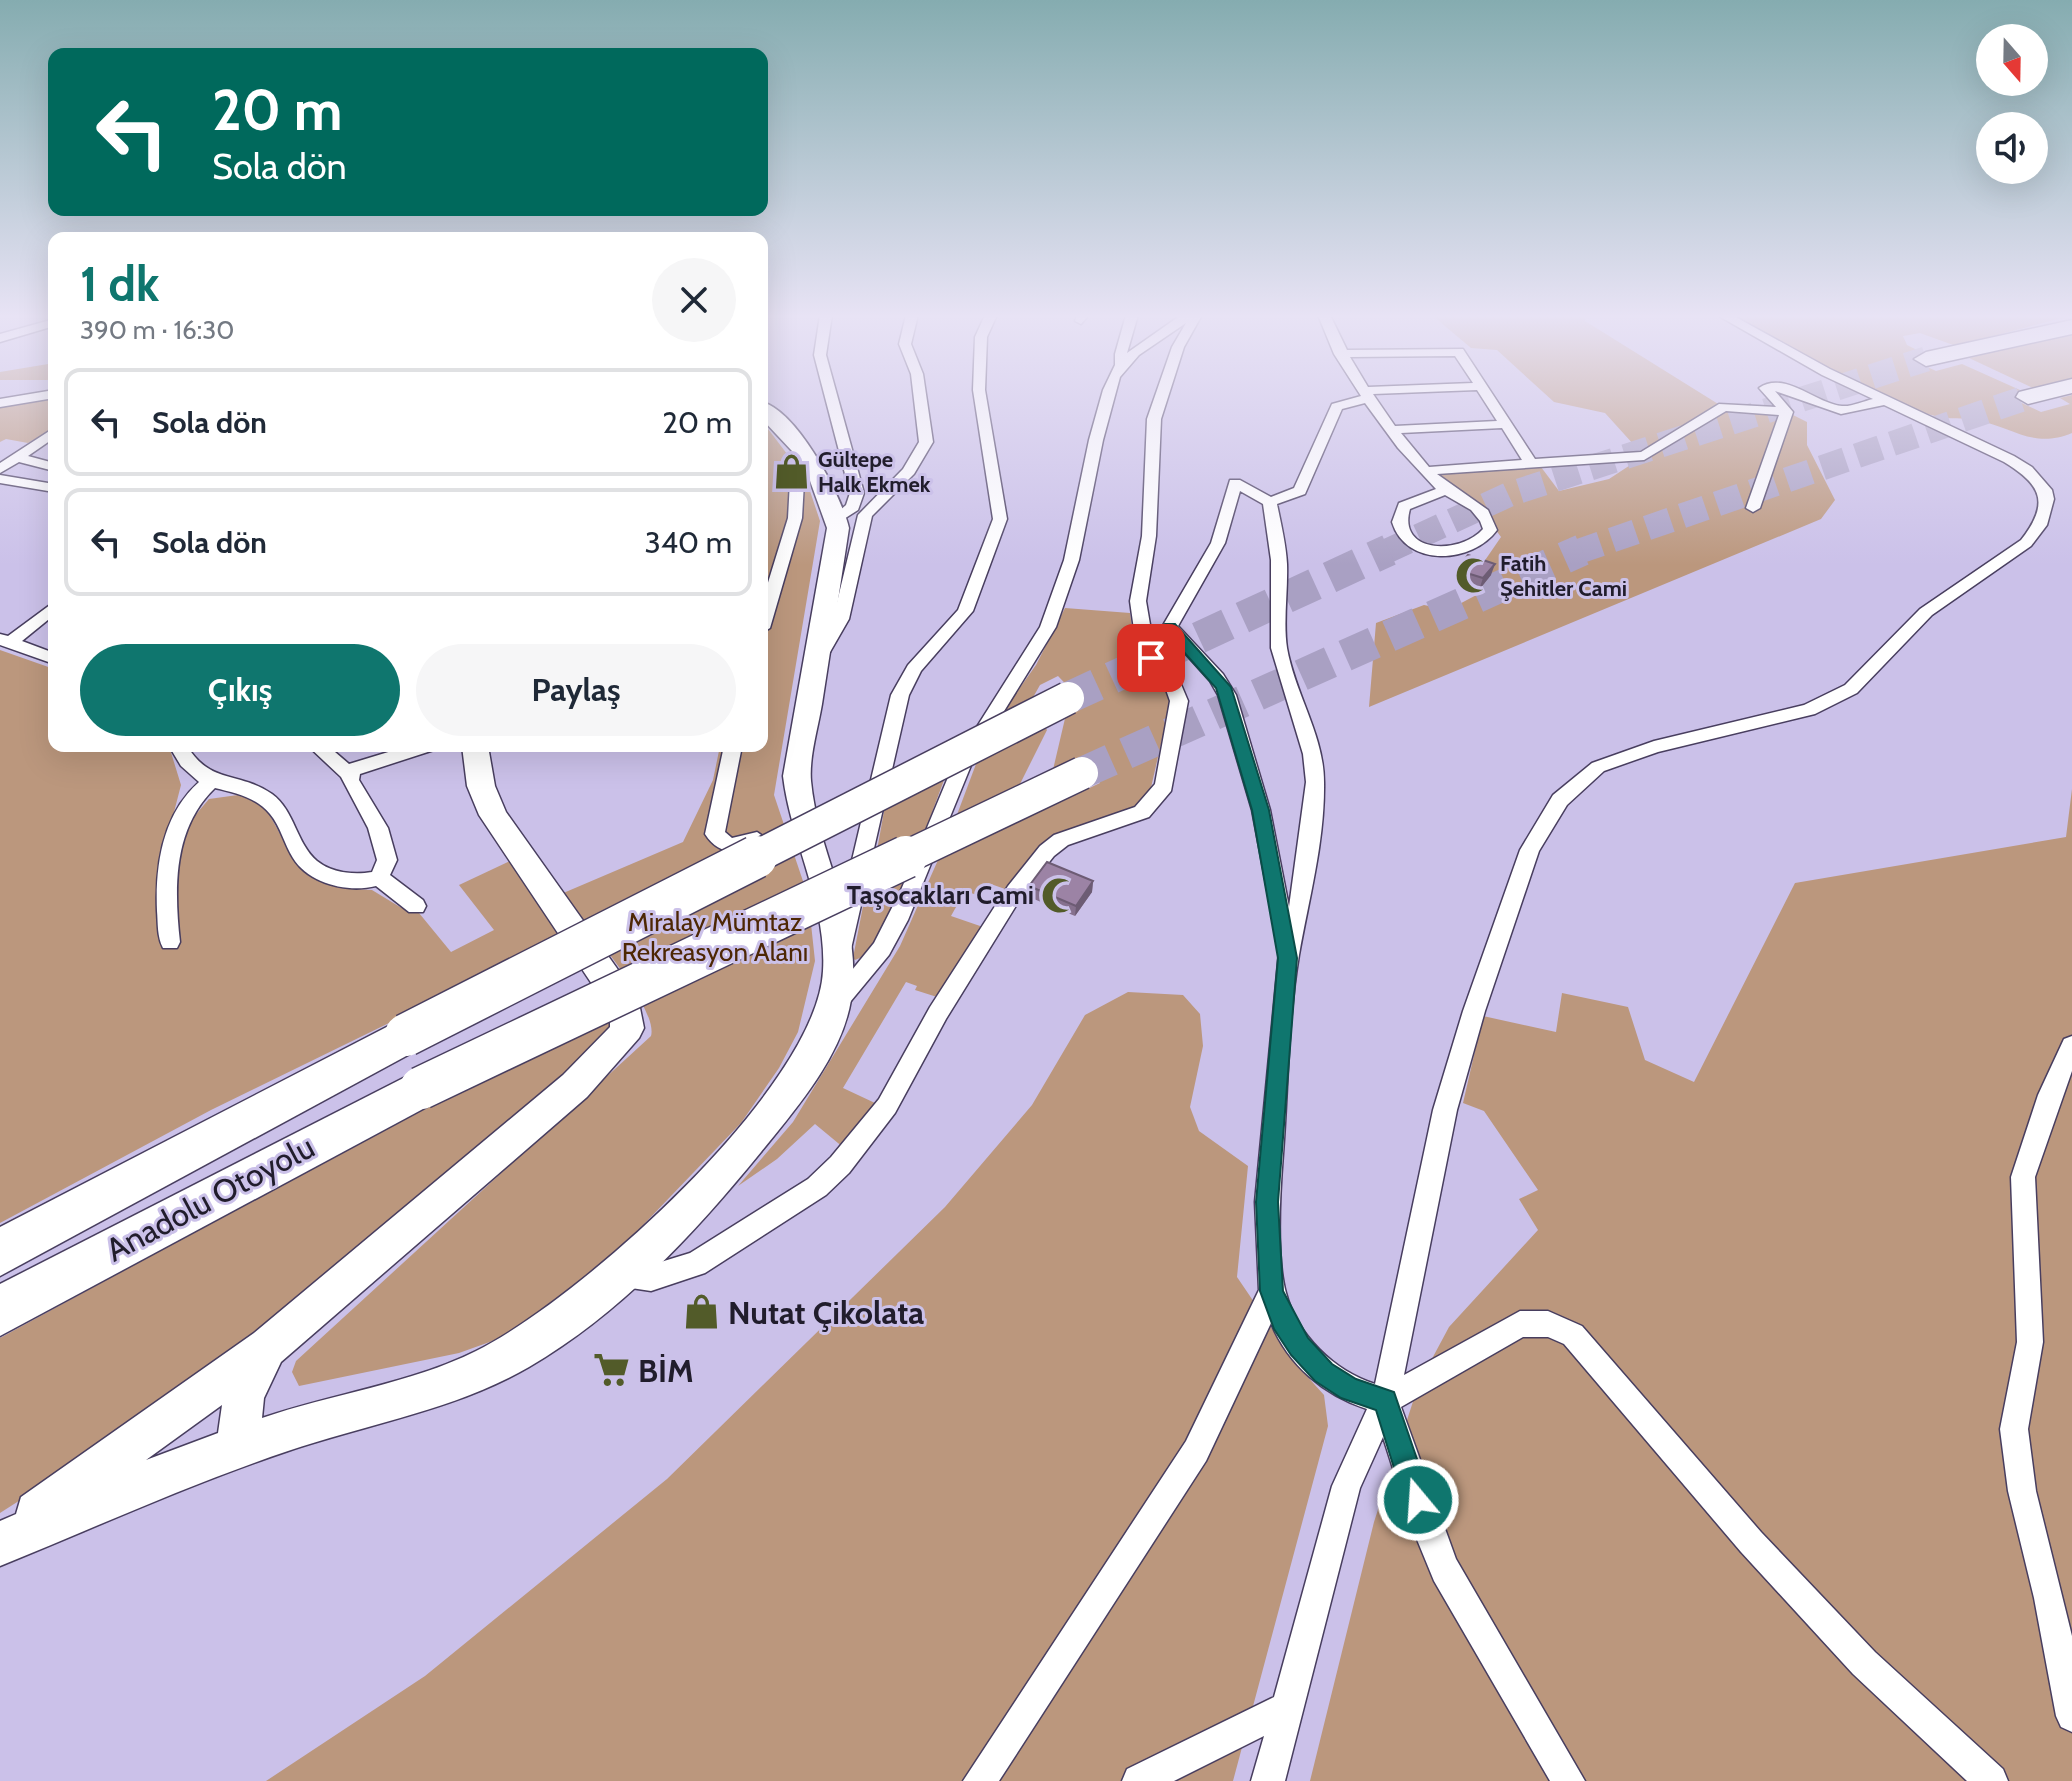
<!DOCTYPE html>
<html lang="tr">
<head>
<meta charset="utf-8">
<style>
	:root { --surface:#fff; --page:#f6f6f7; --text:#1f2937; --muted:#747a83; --line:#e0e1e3; --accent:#0f766e }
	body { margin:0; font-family:Cabin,sans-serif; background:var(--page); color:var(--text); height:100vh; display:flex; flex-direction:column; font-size:30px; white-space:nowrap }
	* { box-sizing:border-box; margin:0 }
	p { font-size:26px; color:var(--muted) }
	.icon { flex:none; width:44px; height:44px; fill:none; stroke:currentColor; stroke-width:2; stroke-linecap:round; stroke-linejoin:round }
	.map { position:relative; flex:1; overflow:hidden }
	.panel { position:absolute; left:48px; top:232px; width:720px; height:520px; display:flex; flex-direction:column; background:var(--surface); border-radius:16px; box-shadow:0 8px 32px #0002 }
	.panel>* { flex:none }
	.guide { position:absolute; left:48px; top:48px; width:720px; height:168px; border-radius:16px; box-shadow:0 8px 32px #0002; background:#00695c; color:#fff; overflow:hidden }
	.needle { width:52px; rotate:160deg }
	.fabs { position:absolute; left:1976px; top:24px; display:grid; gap:16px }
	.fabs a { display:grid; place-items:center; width:72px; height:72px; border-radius:50%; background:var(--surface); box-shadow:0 8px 32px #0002; font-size:40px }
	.pin { position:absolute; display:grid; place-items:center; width:68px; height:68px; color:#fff; margin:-34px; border-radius:16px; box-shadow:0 4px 12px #0006 }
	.me { position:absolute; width:88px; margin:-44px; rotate:342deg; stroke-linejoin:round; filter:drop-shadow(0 0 6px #0008) }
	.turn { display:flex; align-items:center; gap:28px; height:168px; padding:0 32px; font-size:36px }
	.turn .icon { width:104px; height:104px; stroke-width:2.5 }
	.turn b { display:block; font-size:56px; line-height:68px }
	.round { display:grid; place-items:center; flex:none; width:84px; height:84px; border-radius:42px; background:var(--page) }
	.head { display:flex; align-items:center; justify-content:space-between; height:136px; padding:0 32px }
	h1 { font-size:48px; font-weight:700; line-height:60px; color:var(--accent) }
	.action { display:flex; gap:16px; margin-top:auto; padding:16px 32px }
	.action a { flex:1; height:92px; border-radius:48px; background:var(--accent); color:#fff; font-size:32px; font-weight:700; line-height:92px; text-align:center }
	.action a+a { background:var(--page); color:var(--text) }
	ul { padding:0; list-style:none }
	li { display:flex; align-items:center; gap:24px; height:108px; margin:0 16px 12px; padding:0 16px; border:4px solid var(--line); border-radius:16px }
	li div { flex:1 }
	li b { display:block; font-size:30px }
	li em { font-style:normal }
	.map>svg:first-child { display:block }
	.green { fill:#bb977d }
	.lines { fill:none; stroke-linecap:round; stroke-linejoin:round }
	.highway-tunnel-far1 { stroke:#a9a0c3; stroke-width:25; stroke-dasharray:25 12; stroke-linecap:butt }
	.highway-tunnel { stroke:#a9a0c3; stroke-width:32; stroke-dasharray:32 16; stroke-linecap:butt }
	.street-casing { stroke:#483e5f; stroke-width:3 }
	.secondary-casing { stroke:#483e5f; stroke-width:3 }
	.highway-casing { stroke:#483e5f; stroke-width:3 }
	.street { fill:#fff; fill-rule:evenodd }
	.secondary { fill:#fff; fill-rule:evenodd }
	.highway { fill:#fff; fill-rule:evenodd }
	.highway-bridge-far1-casing { stroke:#483e5f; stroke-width:35; stroke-linecap:butt }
	.highway-bridge-casing { stroke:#483e5f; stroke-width:45; stroke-linecap:butt }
	.highway-bridge-far1 { stroke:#fff; stroke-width:32 }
	.highway-bridge { stroke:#fff; stroke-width:42 }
	.wall { fill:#86718e }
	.shaded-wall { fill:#6d5c74 }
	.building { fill:#9c83a5; stroke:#6d5c74; stroke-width:2 }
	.route { fill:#0f766e; stroke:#0a4d48; stroke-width:2 }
	.labels { text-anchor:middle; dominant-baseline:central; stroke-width:6; stroke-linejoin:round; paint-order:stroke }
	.far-poi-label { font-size:22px; font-weight:bold; fill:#211d2c; stroke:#cbc1e9; text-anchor:start }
	.poi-label { font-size:26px; font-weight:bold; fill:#211d2c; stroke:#cbc1e9; text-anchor:end }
	.park-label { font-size:26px; fill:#4d2704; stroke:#cbc1e9 }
	.near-street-label { font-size:32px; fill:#211d2c; stroke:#cbc1e9 }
	.near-poi-label { font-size:32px; font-weight:bold; fill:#211d2c; stroke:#cbc1e9; text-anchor:start }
</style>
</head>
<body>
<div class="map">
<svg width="2072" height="1781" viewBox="0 0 2072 1781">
	<rect width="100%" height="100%" fill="#cbc1e9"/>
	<g class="green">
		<polygon points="1432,315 1585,315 1585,321 1723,407 1787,412 1807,422 1807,445 1835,500 1821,519 1369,707 1376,623 1424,605 1448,610 1484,591 1491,581 1488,579 1492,573 1479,569 1501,537 1487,518 1436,473 1541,467 1559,491 1609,479 1644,456 1605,413 1554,402 1497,350 1471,348"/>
		<path d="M1729,315H2072L1956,346L1920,333L1903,336L1907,345L1919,351L1904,356L1936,371L1962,364L2020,390L2005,395L2041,412L2070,404L2060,398L2072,395V433C2034,449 2014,428 1977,420C1964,417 1949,420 1935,416C1865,397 1793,350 1729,315Z"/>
		<polygon points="2072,332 2072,378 2033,388 1969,358"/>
		<polygon points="54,363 54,390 49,390 50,380 0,380 0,372"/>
		<polygon points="54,397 54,428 28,443 6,439 0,442 0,405"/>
		<path d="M762,421L806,479L820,521L774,795L808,896L815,961L798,1032L779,1068L741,1123L624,1245L535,1319L498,1339L459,1353L299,1386L292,1372L296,1361L651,1036C659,1007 581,919 561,894L683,842L713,780L720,746H762Z"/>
		<polygon points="1065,608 1130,613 1135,649 1169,690 1171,700 1150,792 1135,808 1052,837 1005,889 988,883 980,896 965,891 951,916 983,927 937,997 915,990 917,986 906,982 843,1088 875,1103 844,1148 815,1124 777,1159 738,1186 793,1122 900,946 938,860 1100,783 1087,763 1052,774 1067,710 1083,702 1058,676 1040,685 1027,708 995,723 1036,665"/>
		<polygon points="0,650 54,669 54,746 169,746 181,785 166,843 170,942 180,936 176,910 178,866 186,826 209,799 238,795 264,805 298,866 322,882 340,888 372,890 400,907 419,913 451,952 494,930 459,885 510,861 563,938 211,1110 0,1223"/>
		<polygon points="1042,723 1047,730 1014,796 955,820 979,756"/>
		<polygon points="947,772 924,834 876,856 886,800"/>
		<polygon points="2072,789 2072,1781 1310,1781 1374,1522 1419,1383 1449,1327 1538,1230 1519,1199 1538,1190 1484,1111 1463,1103 1483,1016 1556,1032 1562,993 1628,1007 1645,1060 1694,1082 1795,883 2066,837"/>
		<path d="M905,881C895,906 882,952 855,960L853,958L864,901Z"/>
		<polygon points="1128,992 1183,995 1200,1014 1203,1046 1190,1107 1199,1131 1248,1166 1237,1277 1296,1364 1324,1395 1328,1426 1233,1781 266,1781 425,1676 667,1479 945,1207 1032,1105 1085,1015"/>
		<polygon points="617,1015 615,1034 224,1362 131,1429 0,1513 0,1338 420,1109"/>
	</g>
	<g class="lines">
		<g class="highway-tunnel-far1">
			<polyline points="1385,552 1510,494 1926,359"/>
			<polyline points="1577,552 2028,397"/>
		</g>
		<g class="highway-tunnel">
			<polyline points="1068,698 1389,550"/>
			<polyline points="1082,773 1582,550"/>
		</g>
		<defs>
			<g id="street">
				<polygon points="820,315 832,315 826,355 864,493 858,510 836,524 829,520 846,505 850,493 814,355"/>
				<polygon points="906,315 918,315 911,344 923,374 933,442 914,474 872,516 849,619 826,659 820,660 812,655 833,619 858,515 903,469 919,442 911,374 899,344"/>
				<polygon points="985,315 997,315 987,337 985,390 1007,519 973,611 921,671 909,695 851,949 848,955 834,955 831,949 891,695 908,665 958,610 993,519 973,390 975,337"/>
				<polygon points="1077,315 1089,315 1081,324 1075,321"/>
				<path d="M1126,315H1138L1127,353L1181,315H1202L1184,347L1161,419L1156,536L1146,601L1154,648L1162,627L1211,543L1230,480H1240L1271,497L1294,488L1332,404L1361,396L1334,354L1318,315H1330L1347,350L1463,349L1535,459L1641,452L1719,404L1776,407L1759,388C1785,370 1816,404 1842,406C1851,407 1864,401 1873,399L1822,375L1717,315H1732L1830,369L2014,456L2032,467L2052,490L2054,499L2047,525L2031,546L1932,615L1857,693L1815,714L1658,752L1604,771L1567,805L1539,851L1485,1011L1457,1110L1404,1375L1520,1311H1548L1582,1326L1761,1532L1875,1652L2003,1769L2008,1781H1967L1853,1674L1741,1552L1564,1344L1548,1337H1523L1401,1407L1456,1559L1585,1781H1550L1434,1581L1411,1525L1383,1437L1360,1488L1285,1781H1251L1264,1736L1174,1781H1122L1127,1769L1274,1697L1332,1486L1367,1409C1324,1395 1288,1365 1271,1323L1206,1461L999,1781H963L1186,1441L1259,1290L1255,1202L1279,952L1252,810L1218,695L1210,681L1173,640L1165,665L1180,682L1188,701L1171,791L1149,817L1068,845L1054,856L1022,896L946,1019L895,1113L849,1173L826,1195L705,1273L651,1291L611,1285L607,1276L611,1267L620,1263L651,1265L690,1253L808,1179L831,1157L879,1099L930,1007L1008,886L1040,846L1054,835L1135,807L1155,784L1170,701L1164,684L1150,670L1136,644L1130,601L1142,536L1147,419L1172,347L1186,323L1139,355L1120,377L1103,440L1079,560L1056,627L972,763L908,920L889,955L841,1013L833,1016L825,1013L822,1007L874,943L901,890L954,763L1040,627L1064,560L1089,440L1103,390L1115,365V354ZM1455,356L1473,383L1368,387L1350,357ZM1477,390L1497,421L1395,426L1373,394ZM1775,391L1841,414L1884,405L2004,462C2042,485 2050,503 2021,540L1920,609L1845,685L1804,705L1654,741L1592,763L1553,795L1520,850L1463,1011L1433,1110L1375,1384C1334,1371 1297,1335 1286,1293C1276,1257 1280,1192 1283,1154C1288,1089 1288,1020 1299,955C1309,898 1325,841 1324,782C1324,735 1295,694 1287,648C1283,622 1288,591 1287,564C1286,544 1281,524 1277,504L1305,494L1342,409L1365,403L1398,448L1436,489L1399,503L1392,522C1406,568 1472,564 1497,530L1488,510L1437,474L1644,460L1726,411L1779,415L1746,508L1753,512L1760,508L1793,412ZM1502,428L1522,460L1429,467L1401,433ZM1240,491L1263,504L1271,560V648L1303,754L1306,782L1289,907L1270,810L1236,695L1223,674L1178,626L1225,543ZM1445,495L1471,510L1480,521L1483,529C1460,555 1397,554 1410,509Z"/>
				<polygon points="54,319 54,326 0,342 0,334"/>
				<polygon points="54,390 54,398 0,407 0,399"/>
				<polygon points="54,428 54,438 28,456 54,463 54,471 19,462 0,473 0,463"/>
				<polygon points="807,466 819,469 804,482 802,518 770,628 762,633 762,602 788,518 790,481"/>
				<polygon points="0,475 54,484 54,492 0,483"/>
				<polygon points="54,602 54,615 22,641 54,653 54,664 0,645 0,634 8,636"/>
				<path d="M169,746H187C211,785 239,771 272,794C295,811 296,843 317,861C332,873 354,875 372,872L377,860L368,828L341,777L308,746H328L349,764L408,746H437L434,750L360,774L359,780L388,828L397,860L390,875L423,900L426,906L423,912H409L376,886C348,893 309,884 293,858C284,844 281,827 270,814C256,797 235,793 215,788C173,828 174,888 180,942L177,948H163C157,937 158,923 157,911C155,864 163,814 199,782L181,766Z"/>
				<path d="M724,746H742L725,832L732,838L757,832L767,839L764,844C740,851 721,859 705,834Z"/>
				<polygon points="2072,1036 2072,1071 2035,1177 2043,1342 2028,1429 2036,1491 2072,1636 2072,1732 2061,1727 2056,1716 2034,1598 2008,1491 2000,1429 2017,1342 2011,1177 2038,1095 2064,1039"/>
			</g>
			<path id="secondary" d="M762,402C797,411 841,494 849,528C840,587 831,646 822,704C818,728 809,757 811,781C818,857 864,921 851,1000C842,1056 796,1109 761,1152C695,1233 620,1314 529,1367C455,1410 368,1424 288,1451C190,1484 96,1527 0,1566V1521L16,1514L21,1497L254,1333L563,1075L610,1027V1011L479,815L467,786L462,746H488L495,786L506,812L638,998L644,1028L639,1038L587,1097L281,1362L264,1398L262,1418C331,1394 410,1384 476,1351C578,1301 817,1088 823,971C827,904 791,842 783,776L827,528L809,478L792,451L762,419ZM222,1405L218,1433L146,1460Z"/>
			<g id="highway">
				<polygon points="2072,320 2072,334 1926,366 1914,359 1926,352"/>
				<polygon points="2072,379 2072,393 2028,404 2016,397 2019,392"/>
				<polygon points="406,1017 421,1022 427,1035 421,1048 0,1276 0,1227"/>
				<polygon points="421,1069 436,1074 443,1088 436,1102 0,1336 0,1284"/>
			</g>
		</defs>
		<use href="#street" class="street-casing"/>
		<use href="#secondary" class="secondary-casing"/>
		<use href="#highway" class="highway-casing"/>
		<use href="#street" class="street"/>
		<use href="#secondary" class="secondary"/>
		<use href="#highway" class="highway"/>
		<defs>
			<g id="highway-bridge-far1">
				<polyline points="752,859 1068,698"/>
				<polyline points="902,859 1082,773"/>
			</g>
			<g id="highway-bridge">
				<polyline points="406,1035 756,857"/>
				<polyline points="421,1088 906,857"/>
			</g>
		</defs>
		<use href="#highway-bridge-far1" class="highway-bridge-far1-casing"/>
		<use href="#highway-bridge" class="highway-bridge-casing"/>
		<use href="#highway-bridge-far1" class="highway-bridge-far1"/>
		<use href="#highway-bridge" class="highway-bridge"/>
	</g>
	<g class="wall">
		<polygon points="1457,570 1491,575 1479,590 1454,581"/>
		<polygon points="1093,881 1092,892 1075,916 1029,897 1029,886"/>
	</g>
	<g class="shaded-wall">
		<polygon points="1495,564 1491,575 1479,590 1483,578"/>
		<polygon points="1093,881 1092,892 1075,916 1076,906"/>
	</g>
	<g class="building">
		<polygon points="1468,555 1495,564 1483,578 1457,570"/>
		<polygon points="1047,862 1093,881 1076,906 1029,886"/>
	</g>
	<linearGradient id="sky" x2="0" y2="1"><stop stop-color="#85acb0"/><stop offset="0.56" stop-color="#e8e3f5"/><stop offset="1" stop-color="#e8e3f5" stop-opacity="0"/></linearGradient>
	<rect width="2072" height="565" fill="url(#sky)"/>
	<polygon class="route" points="1165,624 1175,624 1231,687 1269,810 1297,958 1278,1202 1283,1291 1308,1338 1332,1364 1356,1379 1394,1392 1431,1500 1427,1510 1418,1514 1408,1510 1404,1500 1376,1410 1341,1398 1315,1381 1291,1355 1274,1329 1260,1291 1256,1202 1278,958 1252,810 1216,688 1173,640 1162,669 1151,669 1143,658 1153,654"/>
	<defs>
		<symbol id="shop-bare" viewBox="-9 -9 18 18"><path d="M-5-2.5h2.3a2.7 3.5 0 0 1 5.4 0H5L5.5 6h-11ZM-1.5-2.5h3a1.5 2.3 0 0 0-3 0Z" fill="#525b29" stroke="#cbc1e9" stroke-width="2.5" paint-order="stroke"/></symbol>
		<symbol id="mosque-bare" viewBox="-9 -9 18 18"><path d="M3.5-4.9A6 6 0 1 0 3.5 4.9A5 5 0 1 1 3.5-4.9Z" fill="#525b29" stroke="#cbc1e9" stroke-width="2.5" paint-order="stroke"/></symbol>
		<symbol id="supermarket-bare" viewBox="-9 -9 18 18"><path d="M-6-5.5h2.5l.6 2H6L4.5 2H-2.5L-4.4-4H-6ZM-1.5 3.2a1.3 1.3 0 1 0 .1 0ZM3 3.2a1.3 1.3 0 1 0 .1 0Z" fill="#525b29" stroke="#cbc1e9" stroke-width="2.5" paint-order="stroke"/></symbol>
	</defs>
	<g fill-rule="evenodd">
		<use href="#shop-bare" x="766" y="446" width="51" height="51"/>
		<use href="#mosque-bare" x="1448" y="550" width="51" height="51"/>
		<use href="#mosque-bare" x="1034" y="870" width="51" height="51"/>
		<use href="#shop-bare" x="676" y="1286" width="51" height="51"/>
		<use href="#supermarket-bare" x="586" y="1344" width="51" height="51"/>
	</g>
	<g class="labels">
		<g class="far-poi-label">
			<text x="818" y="459">Gültepe<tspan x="818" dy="25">Halk Ekmek</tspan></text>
			<text x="1500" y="563">Fatih<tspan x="1500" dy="25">Şehitler Cami</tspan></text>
		</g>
		<g class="poi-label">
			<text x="1034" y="895">Taşocakları Cami</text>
		</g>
		<g class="park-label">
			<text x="715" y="922">Miralay Mümtaz<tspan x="715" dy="30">Rekreasyon Alanı</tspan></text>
		</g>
		<g class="near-street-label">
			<text transform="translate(210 1198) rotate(-28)">Anadolu Otoyolu</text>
		</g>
		<g class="near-poi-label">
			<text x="728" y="1312">Nutat Çikolata</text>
			<text x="638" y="1370">BİM</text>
		</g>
	</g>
</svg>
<div class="fabs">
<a><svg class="needle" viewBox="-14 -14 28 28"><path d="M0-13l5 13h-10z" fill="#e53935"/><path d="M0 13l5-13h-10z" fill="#747a83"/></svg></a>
<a><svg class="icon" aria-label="sound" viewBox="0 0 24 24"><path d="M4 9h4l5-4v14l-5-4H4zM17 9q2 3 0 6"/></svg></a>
</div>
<div class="pin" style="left:1151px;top:658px;background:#d93025"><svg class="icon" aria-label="arrive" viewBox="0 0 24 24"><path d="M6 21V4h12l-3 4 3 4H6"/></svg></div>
<svg class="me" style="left:1418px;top:1500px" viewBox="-20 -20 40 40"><circle r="17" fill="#0f766e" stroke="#fff" stroke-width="3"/><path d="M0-11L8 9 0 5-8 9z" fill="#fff"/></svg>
<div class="guide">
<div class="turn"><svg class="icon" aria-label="left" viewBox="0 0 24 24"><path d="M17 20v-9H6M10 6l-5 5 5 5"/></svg><div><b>20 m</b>Sola dön</div></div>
</div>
<section class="panel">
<div class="head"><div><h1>1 dk</h1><p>390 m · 16:30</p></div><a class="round"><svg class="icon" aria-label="close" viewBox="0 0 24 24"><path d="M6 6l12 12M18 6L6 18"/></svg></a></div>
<ul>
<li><svg class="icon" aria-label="left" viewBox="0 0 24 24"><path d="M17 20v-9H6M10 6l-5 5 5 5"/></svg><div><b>Sola dön</b></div><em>20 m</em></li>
<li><svg class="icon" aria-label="left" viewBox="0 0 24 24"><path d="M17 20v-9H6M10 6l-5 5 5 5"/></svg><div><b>Sola dön</b></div><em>340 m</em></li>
</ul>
<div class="action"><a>Çıkış</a><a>Paylaş</a></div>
</section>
</div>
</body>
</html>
